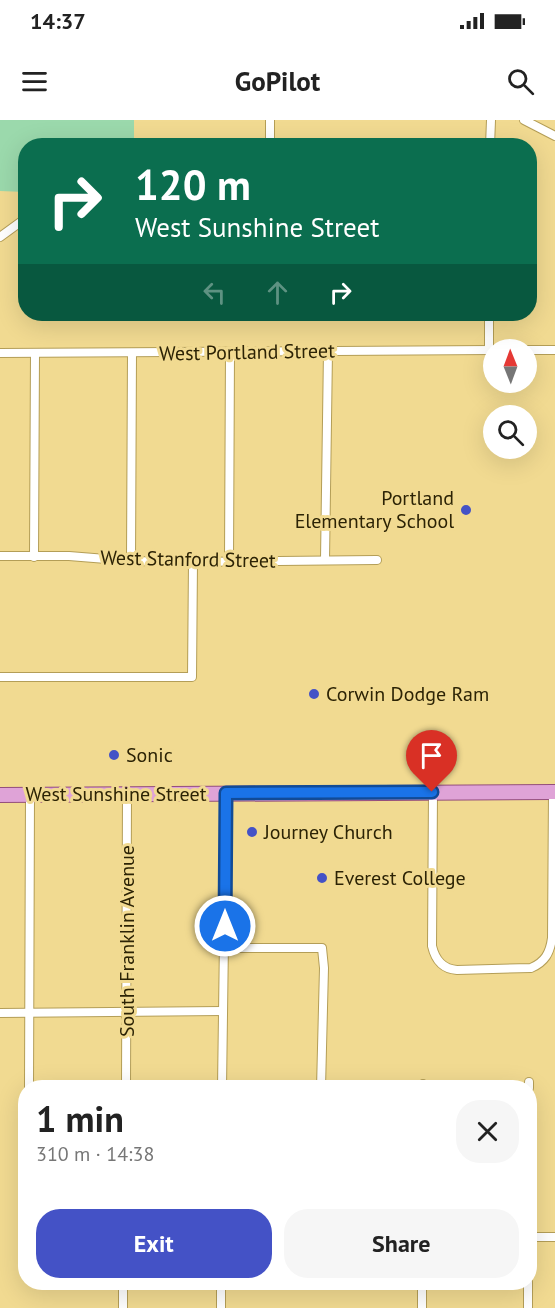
<!DOCTYPE html>
<html lang="en">
<head>
<meta charset="utf-8">
<style>
	:root { --surface:#fff; --page:#f6f6f6; --text:#222; --muted:#767676; --accent:#4452c6 }
	body { margin:0; font-family:"PT Sans",sans-serif; background:var(--page); color:var(--text); height:100vh; display:flex; flex-direction:column; font-size:22px; white-space:nowrap }
	* { box-sizing:border-box; margin:0 }
	p { font-size:20px; color:var(--muted) }
	.icon { flex:none; width:33px; height:33px; fill:none; stroke:currentColor; stroke-width:2; stroke-linecap:round; stroke-linejoin:round }
	.map { position:relative; flex:1; overflow:hidden }
	.panel { position:absolute; left:18px; top:960px; width:519px; height:210px; display:flex; flex-direction:column; background:var(--surface); border-radius:24px; box-shadow:0 6px 24px #0002 }
	.panel>* { flex:none }
	.guide { position:absolute; left:18px; top:18px; width:519px; height:183px; border-radius:24px; box-shadow:0 6px 24px #0002; background:#0b6e4f; color:#fff; overflow:hidden }
	.needle { width:39px; rotate:359deg }
	.fabs { position:absolute; left:483px; top:219px; display:grid; gap:12px }
	.fabs a { display:grid; place-items:center; width:54px; height:54px; border-radius:50%; background:var(--surface); box-shadow:0 6px 24px #0002; font-size:30px }
	.pin { position:absolute; display:grid; place-items:center; width:51px; height:51px; color:#fff; margin:-62px -26px; border-radius:50% 50% 50% 0; rotate:-45deg; box-shadow:0 0 6px #0007 }
	.pin .icon { rotate:45deg }
	.me { position:absolute; width:66px; margin:-33px; rotate:0deg; stroke-linejoin:round; filter:drop-shadow(0 0 4px #0008) }
	.turn { display:flex; align-items:center; gap:21px; height:126px; padding:0 18px; font-size:27px }
	.turn .icon { width:78px; height:78px; stroke-width:2.5 }
	.turn b { display:block; font-size:42px; line-height:51px }
	.lanes { display:flex; align-items:center; height:57px; padding:0 18px; background:#0003; justify-content:center; gap:30px; direction:ltr }
	.lanes .off { opacity:.35 }
	.round { display:grid; place-items:center; flex:none; width:63px; height:63px; border-radius:24px; background:var(--page) }
	.summary { display:flex; align-items:center; justify-content:space-between; height:102px; padding:0 18px }
	h1 { font-size:36px; font-weight:600; line-height:45px }
	.button { display:flex; gap:12px; margin-top:auto; padding:12px 18px }
	.button a { flex:1; height:69px; border-radius:24px; background:var(--accent); color:#fff; font-size:24px; font-weight:600; line-height:69px; text-align:center }
	.button a+a { background:var(--page); color:var(--text) }
	.status { display:flex; justify-content:space-between; align-items:center; height:42px; padding:0 30px; background:var(--surface); direction:ltr }
	.status svg { height:16px; fill:currentColor }
	header { display:flex; justify-content:space-between; align-items:center; height:78px; padding:0 18px; background:var(--surface); font-size:27px; font-weight:600 }
	.map>svg:first-child { display:block }
	.green { fill:#9bd9ac }
	.lines { fill:none; stroke-linecap:round; stroke-linejoin:round }
	.minor-casing { stroke:#b49e57; stroke-width:10 }
	.primary-casing { stroke:#934e7c; stroke-width:16 }
	.minor { stroke:#fff; stroke-width:8 }
	.primary { stroke:#dfa3d7; stroke-width:14 }
	.route-casing { stroke:#114b97; stroke-width:15 }
	.route { stroke:#1a73e8; stroke-width:10 }
	.poi-dot { fill:#4452c6; stroke:#f1da91; stroke-width:2 }
	.labels { text-anchor:middle; dominant-baseline:central; stroke-width:6; stroke-linejoin:round; paint-order:stroke }
	.street-label { font-size:20px; fill:#2c2305; stroke:#f1da91 }
	.poi-label { font-size:20px; fill:#2c2305; stroke:#f1da91; text-anchor:start }
</style>
</head>
<body>
<div class="status"><b>14:37</b><svg viewBox="0 0 49 12"><path d="M0 12V9h3v3zM5 12V6h3v6zM10 12V3h3v9zM15 12V0h3v12zM26 1h20v11H26zM47 4h2v5h-2z"/></svg></div>
<header><svg class="icon" aria-label="menu" viewBox="0 0 24 24"><path d="M4 6h16M4 12h16M4 18h16"/></svg>GoPilot<svg class="icon" aria-label="search" viewBox="0 0 24 24"><circle cx="10" cy="10" r="6"/><path d="M15 15l6 6"/></svg></header>
<div class="map">
<svg width="555" height="1188" viewBox="0 0 555 1188">
	<rect width="100%" height="100%" fill="#f1da91"/>
	<polygon class="green" points="0,0 134,0 134,25 26,26 25,72 0,71"/>
	<g class="lines">
		<defs>
			<g id="minor">
				<polyline points="524,0 555,16"/>
				<polyline points="270,26 270,0"/>
				<polyline points="490,26 491,0"/>
				<polyline points="0,117 26,98"/>
				<polyline points="489,230 489,194"/>
				<polyline points="526,230 555,230"/>
				<polyline points="0,233 494,230"/>
				<polyline points="0,436 69,436 131,441 193,442 377,440"/>
				<polyline points="34,437 35,233"/>
				<polyline points="229,440 230,232"/>
				<polyline points="325,440 328,231"/>
				<polyline points="131,441 132,233"/>
				<polyline points="0,557 192,557 193,442"/>
				<path d="M433,672L432,826C435,839 442,849 457,850L531,848C545,842 550,833 552,818L553,672"/>
				<polyline points="225,828 322,828 324,848 321,968"/>
				<polyline points="0,893 223,891"/>
				<polyline points="29,968 30,674"/>
				<polyline points="126,968 127,674"/>
				<polyline points="222,968 226,673"/>
				<polyline points="423,968 423,964"/>
				<polyline points="529,968 529,962"/>
				<polyline points="530,1117 555,1117"/>
				<polyline points="123,1188 123,1162"/>
				<polyline points="221,1188 221,1162"/>
				<polyline points="422,1188 422,1162"/>
				<polyline points="528,1188 528,1162"/>
			</g>
			<polyline id="primary" points="0,675 555,672"/>
		</defs>
		<use href="#minor" class="minor-casing"/>
		<use href="#primary" class="primary-casing"/>
		<use href="#minor" class="minor"/>
		<use href="#primary" class="primary"/>
	</g>
	<g class="lines">
		<defs>
			<polyline id="route" points="225,806 226,673 432,672"/>
		</defs>
		<use href="#route" class="route-casing"/>
		<use href="#route" class="route"/>
	</g>
	<g class="poi-dot">
		<circle cx="466" cy="390" r="6"/>
		<circle cx="314" cy="574" r="6"/>
		<circle cx="114" cy="635" r="6"/>
		<circle cx="252" cy="712" r="6"/>
		<circle cx="322" cy="758" r="6"/>
	</g>
	<g class="labels">
		<g class="street-label">
			<text transform="translate(247 232) rotate(-1)">West Portland Street</text>
			<text transform="translate(188 439) rotate(1)">West Stanford Street</text>
			<text x="116" y="674">West Sunshine Street</text>
			<text transform="translate(127 821) rotate(-90)">South Franklin Avenue</text>
		</g>
		<g class="poi-label">
			<text x="454" y="378" text-anchor="end">Portland<tspan x="454" dy="23">Elementary School</tspan></text>
			<text x="326" y="574">Corwin Dodge Ram</text>
			<text x="126" y="635">Sonic</text>
			<text x="264" y="712">Journey Church</text>
			<text x="334" y="758">Everest College</text>
		</g>
	</g>
</svg>
<div class="fabs">
<a><svg class="needle" viewBox="-14 -14 28 28"><path d="M0-13l5 13h-10z" fill="#e53935"/><path d="M0 13l5-13h-10z" fill="#767676"/></svg></a>
<a><svg class="icon" aria-label="search" viewBox="0 0 24 24"><circle cx="10" cy="10" r="6"/><path d="M15 15l6 6"/></svg></a>
</div>
<div class="pin" style="left:432px;top:672px;background:#d93025"><svg class="icon" aria-label="arrive" viewBox="0 0 24 24"><path d="M6 21V4h12l-3 4 3 4H6"/></svg></div>
<svg class="me" style="left:225px;top:806px" viewBox="-20 -20 40 40"><circle r="17" fill="#1a73e8" stroke="#fff" stroke-width="3"/><path d="M0-11L8 9 0 5-8 9z" fill="#fff"/></svg>
<div class="guide">
<div class="turn"><svg class="icon" aria-label="right" viewBox="0 0 24 24"><path d="M7 20v-9h11M14 6l5 5-5 5"/></svg><div><b>120 m</b>West Sunshine Street</div></div>
<div class="lanes"><svg class="icon off" aria-label="left" viewBox="0 0 24 24"><path d="M17 20v-9H6M10 6l-5 5 5 5"/></svg><svg class="icon off" aria-label="ahead" viewBox="0 0 24 24"><path d="M12 20V5M6 11l6-6 6 6"/></svg><svg class="icon" aria-label="right" viewBox="0 0 24 24"><path d="M7 20v-9h11M14 6l5 5-5 5"/></svg></div>
</div>
<section class="panel">
<div class="summary"><div><h1>1 min</h1><p>310 m · 14:38</p></div><a class="round"><svg class="icon" aria-label="close" viewBox="0 0 24 24"><path d="M6 6l12 12M18 6L6 18"/></svg></a></div>
<div class="button"><a>Exit</a><a>Share</a></div>
</section>
</div>
</body>
</html>
